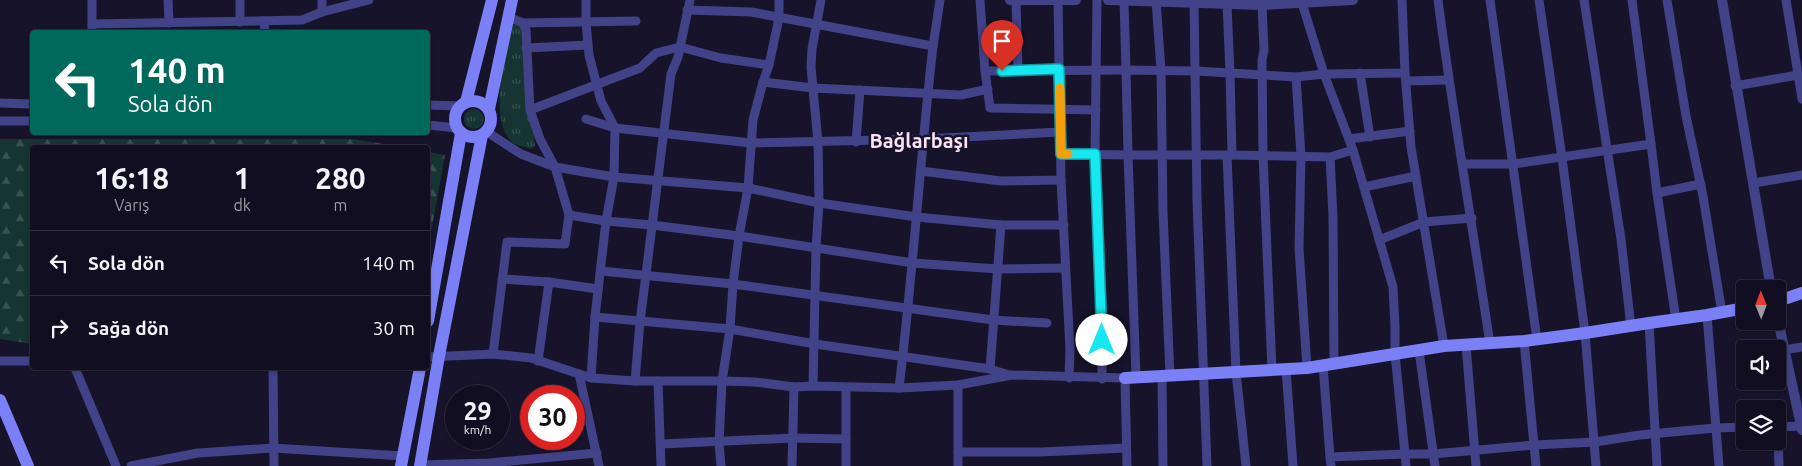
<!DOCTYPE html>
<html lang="tr">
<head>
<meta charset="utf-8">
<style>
	:root { --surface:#100e20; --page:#191729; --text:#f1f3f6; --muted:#9c9ca5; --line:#302e3e }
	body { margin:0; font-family:Ubuntu,sans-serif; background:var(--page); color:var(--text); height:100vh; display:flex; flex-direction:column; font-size:19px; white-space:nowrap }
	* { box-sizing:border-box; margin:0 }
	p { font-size:16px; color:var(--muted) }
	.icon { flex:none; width:28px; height:28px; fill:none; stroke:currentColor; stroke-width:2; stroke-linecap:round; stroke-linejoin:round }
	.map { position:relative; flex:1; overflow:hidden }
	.side { position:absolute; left:30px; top:145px; width:400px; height:225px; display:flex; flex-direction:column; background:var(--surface); border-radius:5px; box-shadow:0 1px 4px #0004,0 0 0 1px var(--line) }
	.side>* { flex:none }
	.guide { position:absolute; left:30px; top:30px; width:400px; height:105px; border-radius:5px; box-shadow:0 1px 4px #0004,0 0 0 1px var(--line); background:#00695c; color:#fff; overflow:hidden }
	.needle { width:32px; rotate:359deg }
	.fabs { position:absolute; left:1736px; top:280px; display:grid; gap:10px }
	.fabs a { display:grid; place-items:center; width:50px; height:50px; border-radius:5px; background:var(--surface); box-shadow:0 1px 4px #0004,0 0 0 1px var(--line); font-size:25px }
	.speed { position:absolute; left:445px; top:385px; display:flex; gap:10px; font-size:25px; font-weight:700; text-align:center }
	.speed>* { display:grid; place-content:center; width:65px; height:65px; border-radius:50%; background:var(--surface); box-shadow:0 1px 4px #0004,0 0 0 1px var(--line); line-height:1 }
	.speed small { font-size:12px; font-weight:400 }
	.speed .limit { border:8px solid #d22; background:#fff; color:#111 }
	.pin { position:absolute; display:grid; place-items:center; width:42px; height:42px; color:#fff; margin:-51px -21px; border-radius:50% 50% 50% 0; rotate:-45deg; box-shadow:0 0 5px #0007 }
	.pin .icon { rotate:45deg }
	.me { position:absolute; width:55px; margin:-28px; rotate:0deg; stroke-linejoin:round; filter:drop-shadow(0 0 4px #0008) }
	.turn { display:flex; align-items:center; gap:18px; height:105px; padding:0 15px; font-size:22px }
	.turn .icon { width:65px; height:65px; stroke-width:2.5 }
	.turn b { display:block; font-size:35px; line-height:42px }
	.eta { display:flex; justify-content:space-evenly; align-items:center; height:85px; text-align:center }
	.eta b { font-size:30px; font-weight:700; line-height:35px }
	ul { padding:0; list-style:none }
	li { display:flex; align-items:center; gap:15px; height:65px; padding:0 15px; border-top:1px solid var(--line) }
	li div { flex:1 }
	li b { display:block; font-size:19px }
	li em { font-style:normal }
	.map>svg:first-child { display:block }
	.grass { fill:url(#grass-tufts) }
	.forest { fill:url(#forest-firs) }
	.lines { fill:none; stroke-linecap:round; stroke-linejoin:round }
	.minor { stroke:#414287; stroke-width:9 }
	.tertiary { stroke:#414287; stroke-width:10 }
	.secondary { stroke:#7b80f7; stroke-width:12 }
	.route-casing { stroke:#0e979d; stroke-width:12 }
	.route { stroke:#16e8f2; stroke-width:9 }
	.slow { stroke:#f59e0b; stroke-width:9 }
	.labels { text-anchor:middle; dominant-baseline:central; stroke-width:5; stroke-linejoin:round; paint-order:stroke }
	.district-label { font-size:20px; font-weight:bold; fill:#fde1f5; stroke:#16132b }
</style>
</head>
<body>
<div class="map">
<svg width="1802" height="466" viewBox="0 0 1802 466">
	<defs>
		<pattern id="grass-tufts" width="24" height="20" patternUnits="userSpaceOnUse" patternTransform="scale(1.25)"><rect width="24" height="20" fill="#163532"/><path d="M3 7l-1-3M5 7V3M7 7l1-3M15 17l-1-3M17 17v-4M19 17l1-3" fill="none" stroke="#385251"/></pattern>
		<pattern id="forest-firs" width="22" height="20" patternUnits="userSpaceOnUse" patternTransform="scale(1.25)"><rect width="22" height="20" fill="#163532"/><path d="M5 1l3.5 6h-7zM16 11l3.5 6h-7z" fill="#385251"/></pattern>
	</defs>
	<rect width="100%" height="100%" fill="#16132b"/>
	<g class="grass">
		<path d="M511,24L522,26L535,146L531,149C526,147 518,146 513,143C487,122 506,52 511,24Z"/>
		<circle cx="474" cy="119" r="10"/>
	</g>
	<g class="forest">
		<polygon points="0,139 353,139 402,147 32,148 32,344 0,339"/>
		<polygon points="428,152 445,155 428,249"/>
	</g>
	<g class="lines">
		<g class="minor">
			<polyline points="92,0 92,32"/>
			<polyline points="168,0 169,23"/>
			<polyline points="240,0 240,22"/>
			<polyline points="586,0 586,23 589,55 601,101 615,128 614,177 606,221 595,317 591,378"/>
			<polyline points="980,0 985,71 990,108 1096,110"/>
			<polyline points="1016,0 1018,70"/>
			<polyline points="1058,0 1061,180 1070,349 1069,378"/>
			<polyline points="1097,0 1095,154 1102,302 1102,379"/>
			<polyline points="1156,0 1161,70 1163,212 1170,376"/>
			<polyline points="1402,0 1405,73 1411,147 1444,346"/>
			<path d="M1438,0C1453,115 1473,229 1490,344"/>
			<polyline points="1490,0 1537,340"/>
			<polyline points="1539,0 1562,158 1585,333 1596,466"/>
			<polyline points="1584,0 1621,239 1631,327"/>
			<polyline points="1667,0 1686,116 1703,196 1722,313"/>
			<polyline points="1786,0 1802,99"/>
			<polyline points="1194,3 1197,200 1207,466"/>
			<polyline points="1302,3 1324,74 1405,73"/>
			<polyline points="1262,5 1264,50 1262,60 1263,155 1272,370"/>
			<path d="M687,10L751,12L933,46C920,160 913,274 899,388"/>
			<polyline points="322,12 322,0"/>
			<polyline points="264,21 265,32"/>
			<polyline points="523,23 636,21"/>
			<polyline points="92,24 302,20 322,12 369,0"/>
			<polyline points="933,46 940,0"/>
			<polyline points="526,48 588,45"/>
			<polyline points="985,71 1126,70 1124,1"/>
			<polyline points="1360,73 1370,137"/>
			<polyline points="1296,77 1301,156 1299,248 1307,368"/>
			<polyline points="1406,81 1448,80"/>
			<polyline points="763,82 813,88 961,95 988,89"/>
			<polyline points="1735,86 1798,75"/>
			<polyline points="0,103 32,104"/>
			<polyline points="428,105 461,106"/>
			<polyline points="530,110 640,68 656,53 680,47 721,58 769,65"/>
			<polyline points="586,119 615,128 751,143 923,139 1060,132"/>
			<polyline points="0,121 32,121"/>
			<polyline points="428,125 457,128"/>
			<polyline points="487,132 521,154 555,167 614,177 748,188 819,203 917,217 1001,225 1064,225"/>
			<polyline points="1349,139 1410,131"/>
			<polyline points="856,142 860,90"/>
			<polyline points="1651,144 1657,193 1676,320"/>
			<polyline points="1061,154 1128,155 1126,70 1196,71 1296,77 1324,74 1353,150"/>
			<polyline points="1227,155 1236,372 1246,466"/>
			<polyline points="1232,155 1330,157 1353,150 1393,287 1395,326 1395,354 1405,454 1433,454 1534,445 1595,442 1640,435 1715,428 1745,427"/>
			<polyline points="1330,157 1333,217 1334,363"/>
			<polyline points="1463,164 1514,164 1651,144 1632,0"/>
			<polyline points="921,171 1001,181 1061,180"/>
			<polyline points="1754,183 1802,175"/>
			<polyline points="1364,187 1416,176"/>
			<polyline points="1657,193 1701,184"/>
			<polyline points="569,215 606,221 652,225 739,236 913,263 998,269 1065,268"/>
			<polyline points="1001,225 990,369 1009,375"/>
			<polyline points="1379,240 1424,222 1472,218"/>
			<polyline points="601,271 733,284 993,320 1047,323"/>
			<polyline points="502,279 549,282 598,289"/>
			<polyline points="1707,315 1719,466"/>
			<polyline points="595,317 730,329 815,344 990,369"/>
			<polyline points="1649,323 1657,466"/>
			<polyline points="1524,341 1536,466"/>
			<polyline points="1466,345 1476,466"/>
			<polyline points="1784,350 1802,347"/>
			<polyline points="1419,351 1435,466"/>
			<polyline points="493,354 507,242 565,244 569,215 555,167 540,139 530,110 526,30 523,23 508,17"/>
			<polyline points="428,357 493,354 531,358 579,374 599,466"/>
			<polyline points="0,361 32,361"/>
			<polyline points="538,361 549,282"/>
			<polyline points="1323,365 1330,457"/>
			<polyline points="75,368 116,466"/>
			<polyline points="273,368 274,466"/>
			<polyline points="1286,369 1293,466"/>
			<polyline points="579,374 591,378 635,381 722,381 755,382 794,387 813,386 899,388 958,385 1012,375 1125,378 1127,466"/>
			<polyline points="1162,376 1163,466"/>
			<polyline points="1136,377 1128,155 1232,155 1230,73 1227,4"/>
			<polyline points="635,381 640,322 671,74 678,57 690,0"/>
			<polyline points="658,381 661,466"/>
			<polyline points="958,385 958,466"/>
			<polyline points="813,386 816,248 819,203 818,142 811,67 812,49 821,0"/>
			<polyline points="846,388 846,466"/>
			<polyline points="1778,427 1801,426"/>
			<polyline points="1778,433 1779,466"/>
			<polyline points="661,444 793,438 846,439"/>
			<polyline points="958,452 1041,452 1126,448"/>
			<polyline points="420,465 489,463 597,453"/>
			<polyline points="131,466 198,453 273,448 403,456"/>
			<polyline points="721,466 719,443 722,381 730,329 733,284 739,236 748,188 753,120 763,82 769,65 779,18 779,0"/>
			<polyline points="792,466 794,387"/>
			<polyline points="1331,466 1330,457 1405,454 1406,466"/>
		</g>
		<g class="tertiary">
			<polyline points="1010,0 1076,0"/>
			<polyline points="1108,0 1262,5 1353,0"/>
			<polyline points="1722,0 1771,289"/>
			<polyline points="1778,320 1802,430"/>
		</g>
		<g class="secondary">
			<circle cx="473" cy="119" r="18"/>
			<polyline points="466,102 492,0"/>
			<polyline points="489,109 512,0"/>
			<polyline points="1778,301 1802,293"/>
			<polyline points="428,321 461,133"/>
			<polyline points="1125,378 1307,368 1444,346 1524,341 1585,333 1649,323 1707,315 1745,308"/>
			<polyline points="0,400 28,466"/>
			<polyline points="401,466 420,368"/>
			<polyline points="420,466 439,356 482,135"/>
		</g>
	</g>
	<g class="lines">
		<defs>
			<polyline id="route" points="1002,71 1059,69 1061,154 1095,154 1102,340"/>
		</defs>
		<use href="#route" class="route-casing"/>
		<use href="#route" class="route"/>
		<polyline class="slow" points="1060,88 1061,154 1068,154"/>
	</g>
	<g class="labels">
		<g class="district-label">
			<text x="919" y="140">Bağlarbaşı</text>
		</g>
	</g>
</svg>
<div class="fabs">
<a><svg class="needle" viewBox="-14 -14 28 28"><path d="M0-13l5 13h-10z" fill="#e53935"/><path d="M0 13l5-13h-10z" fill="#9c9ca5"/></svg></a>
<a><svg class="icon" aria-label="sound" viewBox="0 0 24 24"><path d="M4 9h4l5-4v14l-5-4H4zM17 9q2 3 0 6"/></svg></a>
<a><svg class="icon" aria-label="layers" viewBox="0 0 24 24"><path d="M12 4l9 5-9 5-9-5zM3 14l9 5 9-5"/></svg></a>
</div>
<div class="speed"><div>29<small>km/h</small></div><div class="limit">30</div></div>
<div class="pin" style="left:1002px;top:71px;background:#d93025"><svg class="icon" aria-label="arrive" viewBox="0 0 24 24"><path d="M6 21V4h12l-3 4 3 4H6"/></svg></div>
<svg class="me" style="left:1102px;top:340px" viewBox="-20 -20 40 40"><circle r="19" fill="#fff"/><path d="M0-13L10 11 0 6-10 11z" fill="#16e8f2"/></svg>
<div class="guide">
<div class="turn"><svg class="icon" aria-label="left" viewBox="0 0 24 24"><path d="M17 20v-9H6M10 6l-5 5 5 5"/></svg><div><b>140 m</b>Sola dön</div></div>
</div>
<section class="side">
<div class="eta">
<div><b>16:18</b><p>Varış</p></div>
<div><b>1</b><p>dk</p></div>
<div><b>280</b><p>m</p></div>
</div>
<ul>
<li><svg class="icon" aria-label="left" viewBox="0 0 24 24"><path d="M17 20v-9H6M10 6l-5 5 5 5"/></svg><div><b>Sola dön</b></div><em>140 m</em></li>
<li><svg class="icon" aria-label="right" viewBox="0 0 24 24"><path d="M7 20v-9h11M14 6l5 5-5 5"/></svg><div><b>Sağa dön</b></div><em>30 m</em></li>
</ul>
</section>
</div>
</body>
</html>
